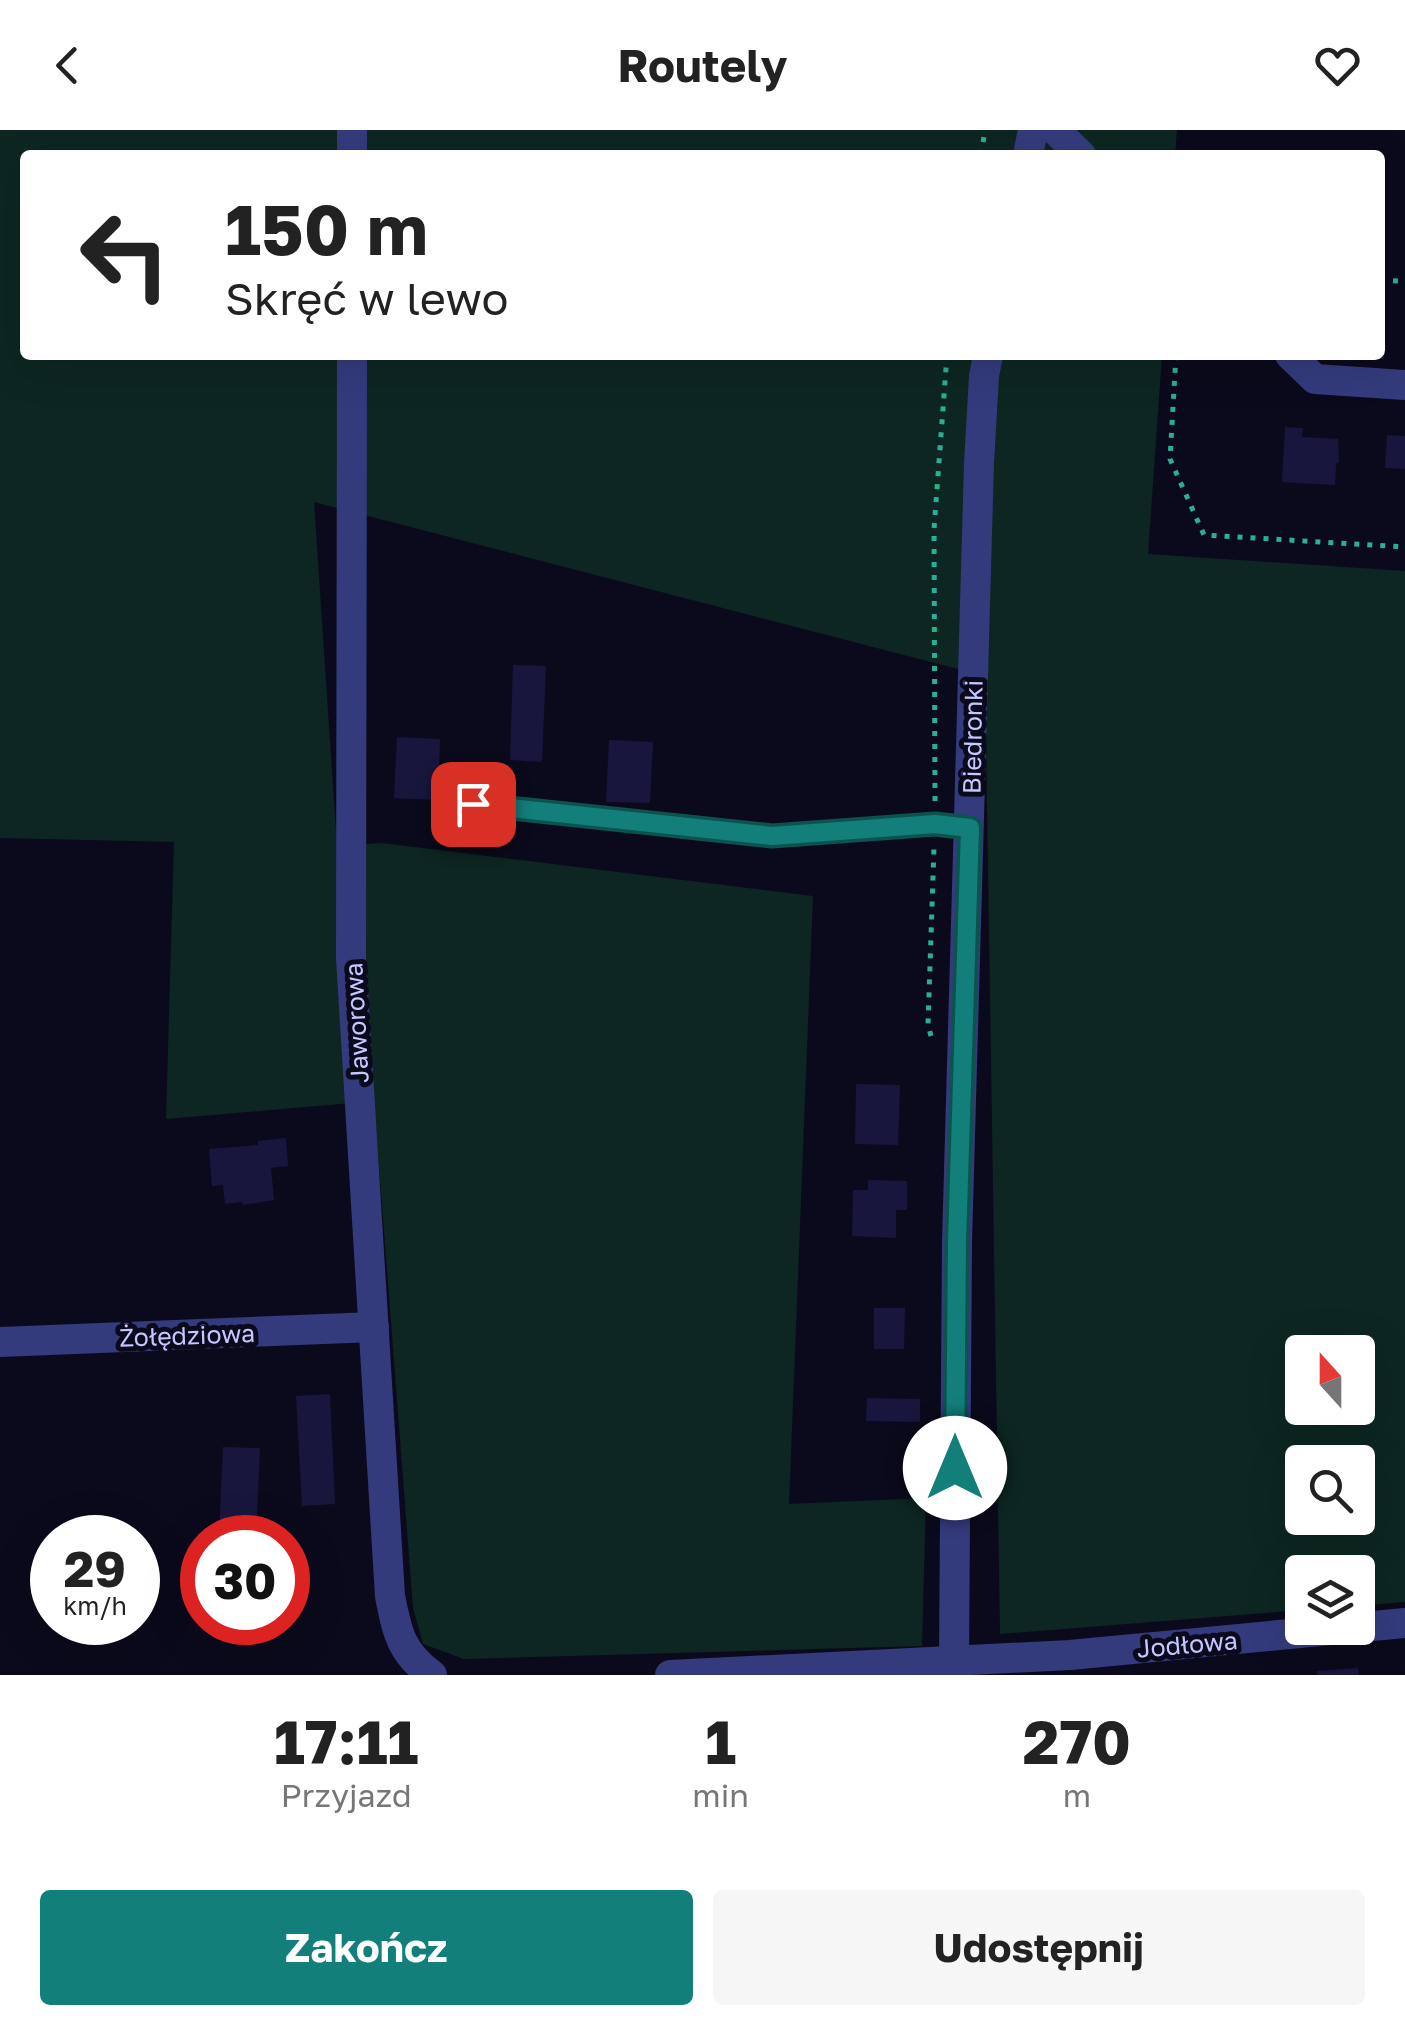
<!DOCTYPE html>
<html lang="pl">
<head>
<meta charset="utf-8">
<style>
	:root { --surface:#fff; --page:#f6f6f6; --text:#222; --muted:#767676; --accent:#137f7a }
	body { margin:0; font-family:"Golos Text",sans-serif; background:var(--page); color:var(--text); height:100vh; display:flex; flex-direction:column; font-size:38px; white-space:nowrap }
	* { box-sizing:border-box; margin:0 }
	p { font-size:32px; color:var(--muted) }
	.icon { flex:none; width:55px; height:55px; fill:none; stroke:currentColor; stroke-width:2; stroke-linecap:round; stroke-linejoin:round }
	.map { position:relative; height:1545px; overflow:hidden }
	.panel { display:flex; flex-direction:column; background:var(--surface); flex:1 }
	.panel>* { flex:none }
	.guide { position:absolute; left:20px; top:20px; width:1365px; height:210px; border-radius:10px; box-shadow:0 10px 40px #0002; background:#fff; color:var(--text); overflow:hidden }
	.needle { width:65px; rotate:339deg }
	.buttons { position:absolute; left:1285px; top:1205px; display:grid; gap:20px }
	.buttons a { display:grid; place-items:center; width:90px; height:90px; border-radius:10px; background:var(--surface); box-shadow:0 10px 40px #0002; font-size:50px }
	.speed { position:absolute; left:30px; top:1385px; display:flex; gap:20px; font-size:50px; font-weight:700; text-align:center }
	.speed>* { display:grid; place-content:center; width:130px; height:130px; border-radius:50%; background:var(--surface); box-shadow:0 10px 40px #0002; line-height:1 }
	.speed small { font-size:25px; font-weight:400 }
	.speed .limit { border:15px solid #d22; background:#fff; color:#111 }
	.pin { position:absolute; display:grid; place-items:center; width:85px; height:85px; color:#fff; margin:-42px; border-radius:20px; box-shadow:0 5px 15px #0006 }
	.me { position:absolute; width:110px; margin:-55px; rotate:0deg; stroke-linejoin:round; filter:drop-shadow(0 0 8px #0008) }
	.turn { display:flex; align-items:center; gap:35px; height:210px; padding:0 40px; font-size:45px }
	.turn .icon { width:130px; height:130px; stroke-width:2.5 }
	.turn b { display:block; font-size:70px; line-height:85px }
	.eta { display:flex; justify-content:space-evenly; align-items:center; height:170px; text-align:center }
	.eta b { font-size:60px; font-weight:700; line-height:70px }
	.primary-button { display:flex; gap:20px; margin-top:auto; padding:20px 40px }
	.primary-button a { flex:1; height:115px; border-radius:10px; background:var(--accent); color:#fff; font-size:40px; font-weight:700; line-height:115px; text-align:center }
	.primary-button a+a { background:var(--page); color:var(--text) }
	header { display:flex; justify-content:space-between; align-items:center; height:130px; padding:0 40px; background:var(--surface); font-size:45px; font-weight:700 }
	.map>svg:first-child { display:block }
	.green { fill:#0d2621; fill-rule:evenodd }
	.building { fill:#18163d }
	.lines { fill:none; stroke-linecap:round; stroke-linejoin:round }
	.path { stroke:#28b094; stroke-width:5; stroke-dasharray:5 8; stroke-linecap:butt }
	.lane { stroke:#333b7d; stroke-width:18 }
	.street { stroke:#333b7d; stroke-width:30 }
	.route-casing { stroke:#0c534f; stroke-width:25 }
	.route { stroke:#137f7a; stroke-width:18 }
	.labels { text-anchor:middle; dominant-baseline:central; stroke-width:10; stroke-linejoin:round; paint-order:stroke }
	.street-label { font-size:25px; fill:#c5c7ff; stroke:#0b0a1c }
</style>
</head>
<body>
<header><svg class="icon" aria-label="back" viewBox="0 0 24 24"><path d="M15 5l-7 7 7 7"/></svg>Routely<svg class="icon" aria-label="heart" viewBox="0 0 24 24"><path d="M12 20l-8-8c-3-5 5-10 8-4 3-6 11-1 8 4z"/></svg></header>
<div class="map">
<svg width="1405" height="1545" viewBox="0 0 1405 1545">
	<rect width="100%" height="100%" fill="#0b0a1c"/>
	<path class="green" d="M0,0H1177L1175,25H25V225H1162L1148,424L1405,441V1472L1358,1476V1442H1302V1480L1000,1504L985,546L314,372L337,716L382,713L813,766L789,1374L926,1368L922,1516L464,1529L423,1514L413,1478L374,971L166,989L174,712L0,708ZM1302,1222H1358V1278H1302ZM1302,1332H1358V1388H1302Z"/>
	<g class="building">
		<polygon points="1285,297 1303,298 1302,307 1338,309 1339,332 1336,334 1335,355 1282,352"/>
		<polygon points="1387,305 1405,306 1405,339 1385,338"/>
		<polygon points="513,535 546,536 542,632 510,630"/>
		<polygon points="397,607 440,609 438,670 394,668"/>
		<polygon points="609,610 653,612 650,673 606,672"/>
		<polygon points="856,954 900,955 898,1015 855,1014"/>
		<polygon points="286,1008 288,1036 271,1038 274,1070 243,1075 242,1072 225,1074 223,1055 212,1056 209,1019 258,1015 258,1011"/>
		<polygon points="868,1050 907,1051 907,1080 896,1080 896,1108 852,1106 853,1060 868,1060"/>
		<polygon points="874,1178 905,1178 904,1219 874,1219"/>
		<polygon points="330,1264 335,1374 302,1376 296,1266"/>
		<polygon points="867,1268 920,1269 920,1292 866,1291"/>
		<polygon points="223,1317 260,1318 256,1408 219,1408"/>
		<polygon points="1358,1538 1359,1545 1317,1545 1317,1541"/>
	</g>
	<g class="lines">
		<g class="path">
			<polyline points="981,25 985,0"/>
			<polyline points="1380,150 1400,151"/>
			<polyline points="1176,225 1170,329 1204,405 1405,417"/>
			<polyline points="935,671 934,399 947,225"/>
			<polyline points="931,906 928,895 934,717"/>
		</g>
		<polyline class="lane" points="473,675 772,706 935,694 970,698"/>
		<g class="street">
			<polyline points="1055,0 1081,25"/>
			<polyline points="352,25 352,0"/>
			<polyline points="1028,25 1033,0"/>
			<path d="M352,225L351,828L390,1466C397,1502 401,1523 432,1545"/>
			<polyline points="1290,225 1315,249 1405,255"/>
			<polyline points="0,1212 374,1197"/>
			<polyline points="954,1530 957,1112 979,333 984,246 988,225"/>
			<polyline points="670,1545 1070,1525 1405,1493"/>
		</g>
	</g>
	<g class="lines">
		<defs>
			<polyline id="route" points="473,674 772,706 935,694 970,698 957,1112 955,1338"/>
		</defs>
		<use href="#route" class="route-casing"/>
		<use href="#route" class="route"/>
	</g>
	<g class="labels">
		<g class="street-label">
			<text transform="translate(972 607) rotate(-89)">Biedronki</text>
			<text transform="translate(356 893) rotate(-93)">Jaworowa</text>
			<text transform="translate(187 1205) rotate(-2)">Żołędziowa</text>
			<text transform="translate(1187 1514) rotate(-5)">Jodłowa</text>
		</g>
	</g>
</svg>
<div class="buttons">
<a><svg class="needle" viewBox="-14 -14 28 28"><path d="M0-13l5 13h-10z" fill="#e53935"/><path d="M0 13l5-13h-10z" fill="#767676"/></svg></a>
<a><svg class="icon" aria-label="search" viewBox="0 0 24 24"><circle cx="10" cy="10" r="6"/><path d="M15 15l6 6"/></svg></a>
<a><svg class="icon" aria-label="layers" viewBox="0 0 24 24"><path d="M12 4l9 5-9 5-9-5zM3 14l9 5 9-5"/></svg></a>
</div>
<div class="speed"><div>29<small>km/h</small></div><div class="limit">30</div></div>
<div class="pin" style="left:473px;top:674px;background:#d93025"><svg class="icon" aria-label="arrive" viewBox="0 0 24 24"><path d="M6 21V4h12l-3 4 3 4H6"/></svg></div>
<svg class="me" style="left:955px;top:1338px" viewBox="-20 -20 40 40"><circle r="19" fill="#fff"/><path d="M0-13L10 11 0 6-10 11z" fill="#137f7a"/></svg>
<div class="guide">
<div class="turn"><svg class="icon" aria-label="left" viewBox="0 0 24 24"><path d="M17 20v-9H6M10 6l-5 5 5 5"/></svg><div><b>150 m</b>Skręć w lewo</div></div>
</div>
</div>
<section class="panel">
<div class="eta">
<div><b>17:11</b><p>Przyjazd</p></div>
<div><b>1</b><p>min</p></div>
<div><b>270</b><p>m</p></div>
</div>
<div class="primary-button"><a>Zakończ</a><a>Udostępnij</a></div>
</section>
</body>
</html>
